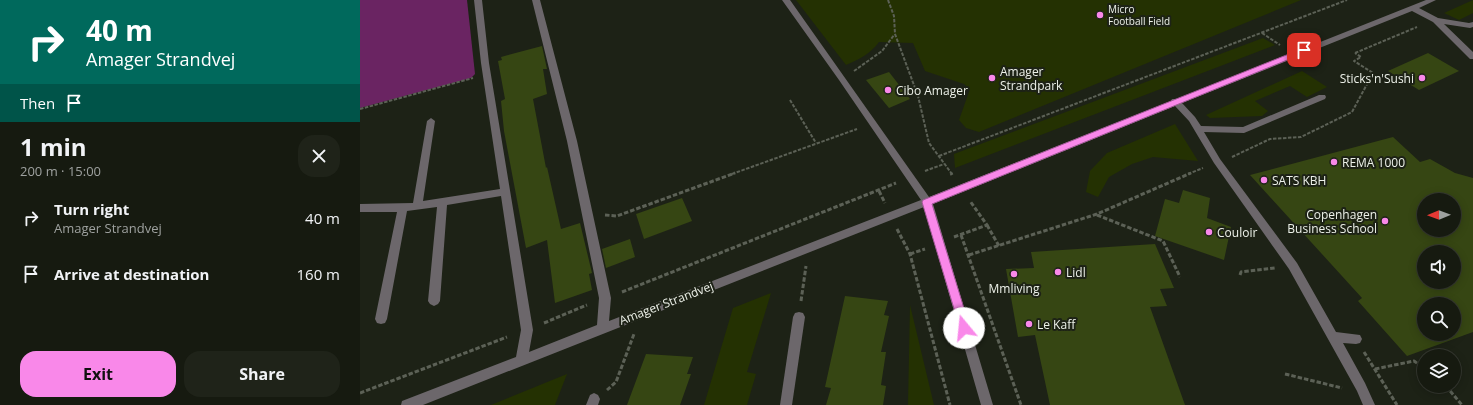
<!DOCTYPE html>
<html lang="en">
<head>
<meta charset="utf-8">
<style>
	:root { --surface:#161a10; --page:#1f2319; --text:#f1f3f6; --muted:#9ea19f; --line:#353830; --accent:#f988e9 }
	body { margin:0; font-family:"Open Sans",sans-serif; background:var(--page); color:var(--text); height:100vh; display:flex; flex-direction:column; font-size:15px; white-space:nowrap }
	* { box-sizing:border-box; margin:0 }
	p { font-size:13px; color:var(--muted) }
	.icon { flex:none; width:22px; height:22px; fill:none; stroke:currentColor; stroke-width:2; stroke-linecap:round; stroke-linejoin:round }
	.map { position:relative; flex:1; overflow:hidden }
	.details { display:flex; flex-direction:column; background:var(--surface); width:360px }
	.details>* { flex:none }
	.top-card { background:#00695c; color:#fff; overflow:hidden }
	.needle { width:26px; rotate:269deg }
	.fabs { position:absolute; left:1057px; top:193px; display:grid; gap:8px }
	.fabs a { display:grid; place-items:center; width:44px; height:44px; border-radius:50%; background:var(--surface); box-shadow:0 2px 10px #0003,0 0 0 1px var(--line); font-size:20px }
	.pin { position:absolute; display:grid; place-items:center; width:34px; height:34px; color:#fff; margin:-17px; border-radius:8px; box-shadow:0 2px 6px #0006 }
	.me { position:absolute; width:44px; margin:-22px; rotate:343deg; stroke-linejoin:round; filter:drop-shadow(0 0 3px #0008) }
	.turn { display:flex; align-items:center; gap:14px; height:84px; padding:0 20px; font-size:18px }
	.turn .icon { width:52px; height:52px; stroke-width:2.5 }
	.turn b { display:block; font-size:28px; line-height:34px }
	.then { display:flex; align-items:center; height:38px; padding:0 20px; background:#0003; gap:8px; font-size:15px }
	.round { display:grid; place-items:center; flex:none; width:42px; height:42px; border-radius:16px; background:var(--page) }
	.overview { display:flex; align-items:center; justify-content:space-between; height:68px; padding:0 20px }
	h1 { font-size:24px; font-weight:700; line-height:30px }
	.button { display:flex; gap:8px; margin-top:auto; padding:8px 20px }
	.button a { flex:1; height:46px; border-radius:16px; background:var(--accent); color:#111; font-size:16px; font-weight:700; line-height:46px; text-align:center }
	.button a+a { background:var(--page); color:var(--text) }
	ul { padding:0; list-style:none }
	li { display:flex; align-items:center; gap:12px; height:56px; padding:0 20px }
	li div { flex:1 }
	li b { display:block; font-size:15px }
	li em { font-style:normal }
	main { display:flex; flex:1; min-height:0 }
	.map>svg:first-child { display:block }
	.green { fill:#243102 }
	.water { fill:#6a2462 }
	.building { fill:#364613; fill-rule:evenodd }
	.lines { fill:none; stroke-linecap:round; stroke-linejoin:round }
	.path-far1 { stroke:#5c6156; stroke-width:2; stroke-dasharray:3.5 1.5; stroke-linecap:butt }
	.path { stroke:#5c6156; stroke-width:3; stroke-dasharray:4.5 2; stroke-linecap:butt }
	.minor { fill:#6c676b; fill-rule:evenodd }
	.route { fill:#f988e9; stroke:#a25897 }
	.poi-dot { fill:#f988e9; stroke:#1d2216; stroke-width:1.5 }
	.labels { text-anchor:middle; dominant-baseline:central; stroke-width:4; stroke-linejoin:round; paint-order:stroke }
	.far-poi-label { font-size:10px; fill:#edf1e9; stroke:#1d2216; text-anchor:start }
	.poi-label { font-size:12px; fill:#edf1e9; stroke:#1d2216; text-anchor:start }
	.street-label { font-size:12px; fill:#edf1e9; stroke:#1d2216 }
</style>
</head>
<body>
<main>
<section class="details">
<div class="top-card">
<div class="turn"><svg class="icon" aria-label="right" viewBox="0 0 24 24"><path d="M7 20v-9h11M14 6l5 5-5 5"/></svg><div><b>40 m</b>Amager Strandvej</div></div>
<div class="then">Then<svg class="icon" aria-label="arrive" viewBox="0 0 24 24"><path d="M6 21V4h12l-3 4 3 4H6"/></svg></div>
</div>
<div class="overview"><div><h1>1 min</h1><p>200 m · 15:00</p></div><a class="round"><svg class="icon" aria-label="close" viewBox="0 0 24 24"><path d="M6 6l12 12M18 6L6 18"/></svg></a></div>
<ul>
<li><svg class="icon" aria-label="right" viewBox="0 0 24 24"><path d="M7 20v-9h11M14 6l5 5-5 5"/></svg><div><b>Turn right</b><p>Amager Strandvej</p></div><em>40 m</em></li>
<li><svg class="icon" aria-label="arrive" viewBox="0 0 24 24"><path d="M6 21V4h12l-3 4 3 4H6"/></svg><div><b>Arrive at destination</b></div><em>160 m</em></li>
</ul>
<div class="button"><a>Exit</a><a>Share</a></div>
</section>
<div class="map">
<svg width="1113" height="405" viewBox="0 0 1113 405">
	<rect width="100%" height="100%" fill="#1d2216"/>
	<g class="green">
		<path d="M436,0H941L619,132L606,128L599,120L610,89L604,84L565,71L553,43L519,42C510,54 500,59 486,65Z"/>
		<polygon points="1113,0 1113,13 1099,20 1084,13"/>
		<polygon points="903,38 915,45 595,168 594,154"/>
		<polygon points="942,71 967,87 947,97 930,86 895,101 908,111 902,116 850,118 846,115"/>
		<polygon points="815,124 838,161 793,157 772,164 749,177 738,197 726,192 730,171 747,153"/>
		<polygon points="411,293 387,372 396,374 387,405 344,405 373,308"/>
		<polygon points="550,305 574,405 548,405"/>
		<polygon points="207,374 195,405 131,405"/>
	</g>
	<polygon class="water" points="0,0 107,0 115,74 111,78 0,108"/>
	<g class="building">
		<polygon points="182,46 187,69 183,69 187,94 173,99 186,168 187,167 201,229 220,223 232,273 229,274 232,290 195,303 187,240 166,248 144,131 141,101 145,99 138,61 142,60 141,57"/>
		<polygon points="1068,53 1099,71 1059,90 1028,71"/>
		<polygon points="529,72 550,99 529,108 506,80"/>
		<path d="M1033,137L1060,162L1070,159L1095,173L1113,178V332L1047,356L998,301L1002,298L890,175ZM1064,200H1094V230H1064ZM1064,252H1094V282H1064ZM1064,304H1094V334H1064Z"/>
		<polygon points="823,190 850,198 847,218 871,227 864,260 795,236 805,199 819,203"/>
		<polygon points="322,198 332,221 284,239 276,214"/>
		<polygon points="270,239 275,257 246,268 242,249"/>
		<polygon points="795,244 814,288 800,289 807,306 790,307 825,405 690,405 675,335 658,337 646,269 674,268 671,252"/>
		<polygon points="485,296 528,301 524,315 529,316 521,352 526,352 521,385 526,386 523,405 466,405 471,388 465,387"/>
		<polygon points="286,354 333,357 327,374 331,374 320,405 267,405"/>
	</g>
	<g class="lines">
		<g class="path-far1">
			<polyline points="528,0 534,16 535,34 558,96 569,143 592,174"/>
			<polyline points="902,33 920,45"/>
			<polyline points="995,53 1057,27"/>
			<polyline points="494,71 522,51 534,35"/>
			<polyline points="430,100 456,143"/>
			<polyline points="0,109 113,78"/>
			<polyline points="579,156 987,0"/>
			<polyline points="872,157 910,139 941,137 992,112 1013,73 994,61 1001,57 995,53"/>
			<polyline points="565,171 584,164"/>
			<polyline points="372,174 497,129"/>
			<polyline points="828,174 843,168"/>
		</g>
		<g class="path">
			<polyline points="591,173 592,175"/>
			<polyline points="519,191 525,203"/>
			<polyline points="245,215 257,216 375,173"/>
			<polyline points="737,215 803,241 820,277"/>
			<polyline points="627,225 639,246"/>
			<polyline points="537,229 550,254 590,405"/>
			<polyline points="601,235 661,405"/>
			<polyline points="594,237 627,225 610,201"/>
			<polyline points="550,254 565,249"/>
			<polyline points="609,255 737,214 831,173"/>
			<polyline points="880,275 881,272 915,268"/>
			<polyline points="262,292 536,183"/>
			<polyline points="441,301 446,266"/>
			<polyline points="184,323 227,305"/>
			<polyline points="1004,352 1037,405"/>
			<polyline points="1015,369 1054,361 1064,368"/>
			<polyline points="925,374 982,388"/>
			<polyline points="1086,386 1102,405"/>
			<polyline points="247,390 256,382 274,334"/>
			<polyline points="0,393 147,337"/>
		</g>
		<g class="minor">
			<polygon points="114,0 122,0 129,63 173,330 169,352 237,325 239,298 207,141 172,0 180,0 217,141 251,298 249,321 561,200 479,80 422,0 430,0 569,197 811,101 812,99 817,99 1066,0 1076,0 1059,8 1078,18 1109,23 1113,22 1113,27 1110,28 1084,24 1113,52 1113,59 1110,59 1073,22 1052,11 822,103 835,117 841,126 883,127 959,95 965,95 966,97 965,99 884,133 844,132 860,159 937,263 976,332 1000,335 1002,339 1000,343 996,344 983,343 1005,383 1015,405 1003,405 997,391 929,269 854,163 829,121 815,106 573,204 633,405 621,405 564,207 63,405 41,405 42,401 156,357 161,330 141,196 87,205 80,301 78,304 74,306 70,304 68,301 77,207 47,211 27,319 25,323 21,324 17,323 15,319 37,212 0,212 0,204 53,203 67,121 71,118 75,121 63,201 140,189 121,63"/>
			<polygon points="439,312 443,313 445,317 432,405 420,405 433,317 435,313"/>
			<polygon points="234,393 238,395 240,399 238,405 226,405 230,395"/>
		</g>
	</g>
	<polygon class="route" points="944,48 948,50 947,52 572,204 610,328 608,332 604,333 601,332 562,202 563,200"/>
	<g class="poi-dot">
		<circle cx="740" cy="15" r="4"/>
		<circle cx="632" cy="78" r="4"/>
		<circle cx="1062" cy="78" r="4"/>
		<circle cx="528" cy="90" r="4"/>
		<circle cx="974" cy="162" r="4"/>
		<circle cx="904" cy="180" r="4"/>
		<circle cx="1025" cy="221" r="4"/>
		<circle cx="849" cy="232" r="4"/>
		<circle cx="698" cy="272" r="4"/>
		<circle cx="654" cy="274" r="4"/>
		<circle cx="669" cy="324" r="4"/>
	</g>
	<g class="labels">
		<g class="far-poi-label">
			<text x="748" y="9">Micro<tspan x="748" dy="12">Football Field</tspan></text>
		</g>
		<g class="poi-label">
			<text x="640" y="71">Amager<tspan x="640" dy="14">Strandpark</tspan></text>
			<text x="1054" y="78" text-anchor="end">Sticks'n'Sushi</text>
			<text x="536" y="90">Cibo Amager</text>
			<text x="982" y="162">REMA 1000</text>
			<text x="912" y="180">SATS KBH</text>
			<text x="1017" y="214" text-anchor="end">Copenhagen<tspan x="1017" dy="14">Business School</tspan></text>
			<text x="857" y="232">Couloir</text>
			<text x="706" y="272">Lidl</text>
			<text x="654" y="288" text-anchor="middle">Mmliving</text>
			<text x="677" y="324">Le Kaff</text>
		</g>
		<g class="street-label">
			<text transform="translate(306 303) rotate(-21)">Amager Strandvej</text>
		</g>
	</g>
</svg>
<div class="fabs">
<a><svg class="needle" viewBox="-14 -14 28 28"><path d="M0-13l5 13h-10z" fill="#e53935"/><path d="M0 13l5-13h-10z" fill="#9ea19f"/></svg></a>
<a><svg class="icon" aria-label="sound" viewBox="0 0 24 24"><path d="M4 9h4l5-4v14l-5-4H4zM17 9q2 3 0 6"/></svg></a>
<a><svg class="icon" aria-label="search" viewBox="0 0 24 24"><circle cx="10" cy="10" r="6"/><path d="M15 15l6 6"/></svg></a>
<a><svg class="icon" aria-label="layers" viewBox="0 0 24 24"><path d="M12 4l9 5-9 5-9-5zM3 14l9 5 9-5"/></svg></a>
</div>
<div class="pin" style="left:944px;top:50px;background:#d93025"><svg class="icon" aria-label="arrive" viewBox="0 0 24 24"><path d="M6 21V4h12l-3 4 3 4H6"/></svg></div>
<svg class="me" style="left:604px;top:328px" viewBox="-20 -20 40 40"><circle r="19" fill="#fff"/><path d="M0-13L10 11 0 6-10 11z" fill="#f988e9"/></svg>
</div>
</main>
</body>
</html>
